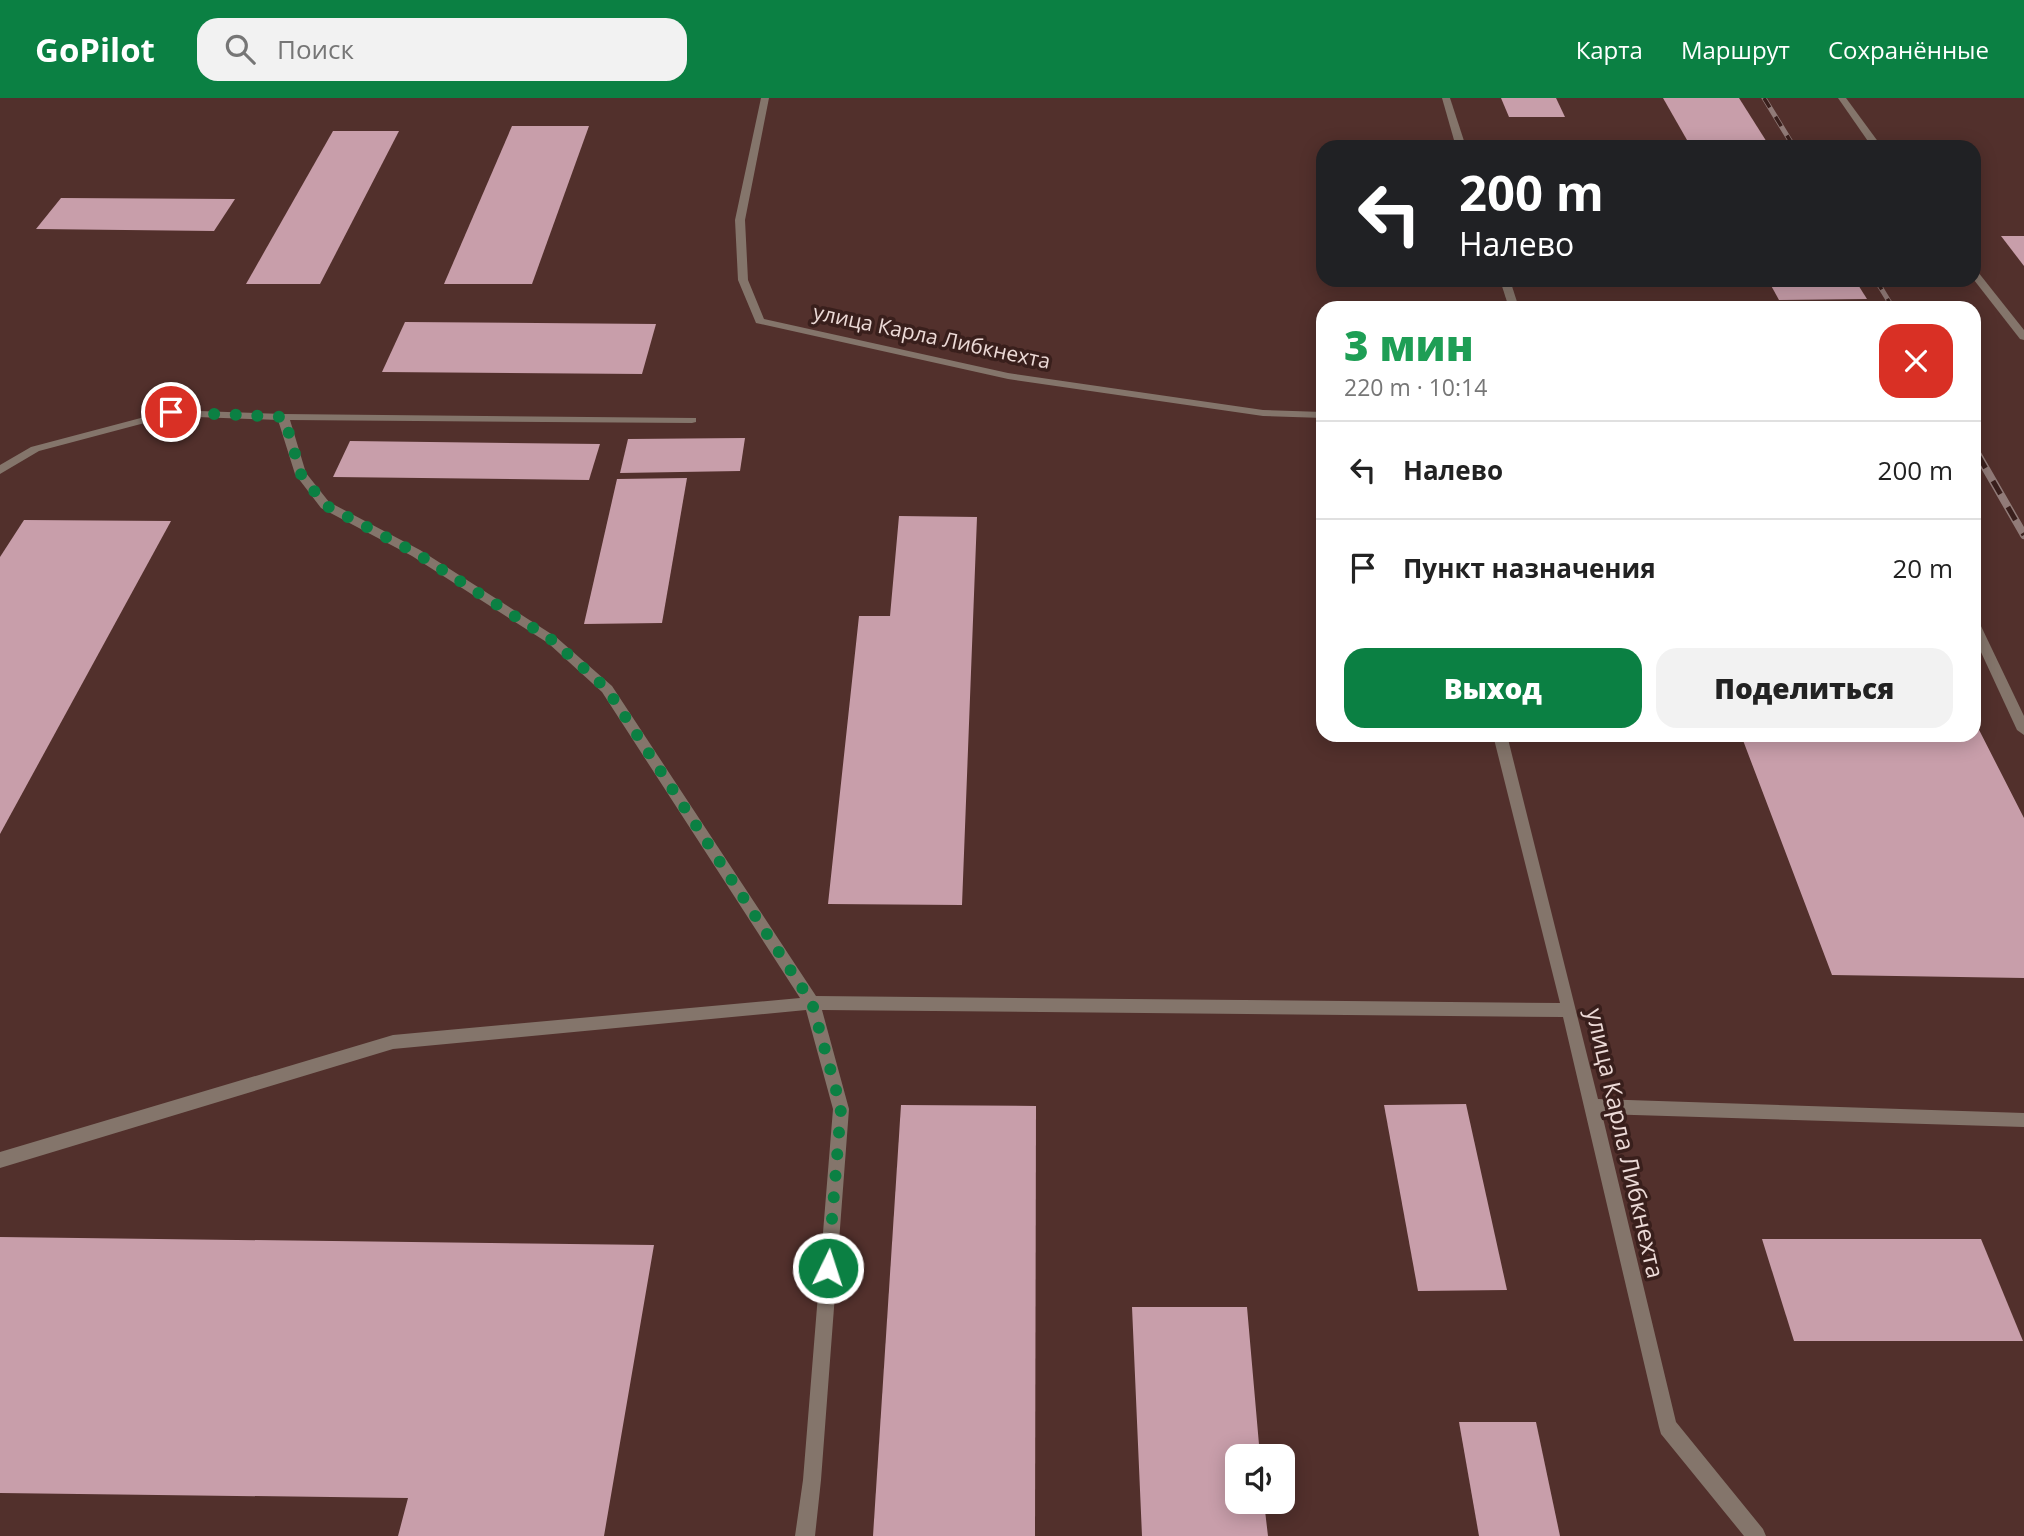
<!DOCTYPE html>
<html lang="ru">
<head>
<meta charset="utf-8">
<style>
	:root { --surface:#fff; --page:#f2f2f2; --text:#222; --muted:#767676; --line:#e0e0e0; --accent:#0b8043 }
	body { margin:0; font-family:"Open Sans",sans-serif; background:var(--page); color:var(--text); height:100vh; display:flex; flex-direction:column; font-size:26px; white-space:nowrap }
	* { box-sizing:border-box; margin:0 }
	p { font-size:23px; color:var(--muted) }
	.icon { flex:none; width:38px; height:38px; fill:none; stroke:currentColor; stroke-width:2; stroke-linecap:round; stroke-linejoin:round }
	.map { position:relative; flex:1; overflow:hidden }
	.details { position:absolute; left:1316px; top:203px; width:665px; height:441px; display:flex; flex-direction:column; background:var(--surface); border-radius:21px; box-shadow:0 4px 18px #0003 }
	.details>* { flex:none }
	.top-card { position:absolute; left:1316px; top:42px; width:665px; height:147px; border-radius:21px; box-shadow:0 4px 18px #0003; background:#202124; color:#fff; overflow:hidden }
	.tools { position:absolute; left:1225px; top:1346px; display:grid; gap:14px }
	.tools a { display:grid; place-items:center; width:70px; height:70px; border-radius:14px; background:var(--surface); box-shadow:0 4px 18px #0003; font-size:35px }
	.pin { position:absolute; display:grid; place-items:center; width:60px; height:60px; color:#fff; margin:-30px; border:4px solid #fff; border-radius:50%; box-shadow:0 2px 7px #0007 }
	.me { position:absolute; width:77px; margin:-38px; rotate:4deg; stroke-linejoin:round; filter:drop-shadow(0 0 5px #0008) }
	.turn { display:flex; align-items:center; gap:24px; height:147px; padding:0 28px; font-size:32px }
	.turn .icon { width:91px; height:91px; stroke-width:2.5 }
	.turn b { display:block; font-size:49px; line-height:60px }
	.round { display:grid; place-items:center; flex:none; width:74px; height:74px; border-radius:21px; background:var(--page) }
	.headline { display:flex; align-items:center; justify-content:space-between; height:119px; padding:0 28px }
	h1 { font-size:42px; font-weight:800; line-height:52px; color:#1e9e55 }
	.cta { display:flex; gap:14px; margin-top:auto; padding:14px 28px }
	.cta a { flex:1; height:80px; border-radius:21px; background:var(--accent); color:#fff; font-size:28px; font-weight:800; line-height:80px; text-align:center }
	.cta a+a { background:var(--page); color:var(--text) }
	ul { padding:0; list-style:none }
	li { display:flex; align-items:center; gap:21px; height:98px; padding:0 28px; border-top:2px solid var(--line) }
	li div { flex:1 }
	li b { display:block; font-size:26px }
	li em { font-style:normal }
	header { display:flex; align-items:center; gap:42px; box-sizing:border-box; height:98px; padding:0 35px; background:var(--accent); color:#fff }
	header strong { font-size:33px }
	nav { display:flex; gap:38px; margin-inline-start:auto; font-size:24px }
	.search { width:490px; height:63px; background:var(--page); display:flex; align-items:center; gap:18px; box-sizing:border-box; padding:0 24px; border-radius:21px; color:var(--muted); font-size:26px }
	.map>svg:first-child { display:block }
	.built { fill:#52302c; fill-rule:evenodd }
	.building { fill:#c89eaa }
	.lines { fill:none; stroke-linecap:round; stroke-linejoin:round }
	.lane { fill:#84756b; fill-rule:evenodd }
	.rail-far1-casing { stroke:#917b78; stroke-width:5 }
	.rail-casing { stroke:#917b78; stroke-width:8 }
	.rail-far1 { stroke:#391f1c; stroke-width:3.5; stroke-dasharray:11; stroke-linecap:butt }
	.rail { stroke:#391f1c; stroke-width:5; stroke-dasharray:15; stroke-linecap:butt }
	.route { stroke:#0b8043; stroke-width:12; stroke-dasharray:0 21.6 }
	.labels { text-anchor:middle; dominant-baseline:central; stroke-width:7; stroke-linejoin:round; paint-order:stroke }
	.far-street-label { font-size:21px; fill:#ecdad7; stroke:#391f1c }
	.street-label { font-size:24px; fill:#ecdad7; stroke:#391f1c }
</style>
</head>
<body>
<header>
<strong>GoPilot</strong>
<div class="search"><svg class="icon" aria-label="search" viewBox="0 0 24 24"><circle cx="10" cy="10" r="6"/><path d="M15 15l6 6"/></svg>Поиск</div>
<nav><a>Карта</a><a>Маршрут</a><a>Сохранённые</a></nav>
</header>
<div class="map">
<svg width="2024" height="1438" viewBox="0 0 2024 1438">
	<rect width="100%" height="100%" fill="#442926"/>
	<path class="built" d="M0,0H2024V1438H0ZM1323,49H1974V182H1323ZM1323,210H1974V637H1323ZM1237,1358H1283V1404H1237Z"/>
	<g class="building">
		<polygon points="1501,0 1556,0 1565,19 1509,19"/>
		<polygon points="1663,0 1739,0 1770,49 1691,49"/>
		<polygon points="512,28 589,28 532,186 444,186"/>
		<polygon points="333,33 399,33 320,186 246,186"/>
		<polygon points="61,100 235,101 214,133 36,131"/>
		<polygon points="2001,138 2024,138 2024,168"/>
		<polygon points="1768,182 1855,182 1867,201 1779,202"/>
		<polygon points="405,224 656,226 642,276 382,274"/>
		<polygon points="745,340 740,373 620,375 628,341"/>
		<polygon points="350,343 600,346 589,382 333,379"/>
		<polygon points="687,380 662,525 584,526 617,381"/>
		<polygon points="899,418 977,419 962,807 828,806 859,518 890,518"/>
		<polygon points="24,422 171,423 0,736 0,459"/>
		<polygon points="1974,622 2024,720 2024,880 1832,877 1741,637 1974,637"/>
		<polygon points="1466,1006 1507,1192 1418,1193 1384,1007"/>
		<polygon points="901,1007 1036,1008 1035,1438 873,1438"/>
		<polygon points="0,1139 654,1147 604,1438 398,1438 408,1400 0,1395"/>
		<polygon points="1762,1141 1981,1141 2023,1243 1794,1243"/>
		<polygon points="1132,1209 1247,1209 1260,1358 1237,1358 1237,1404 1264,1404 1268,1438 1142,1438"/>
		<polygon points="1459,1324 1536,1324 1560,1438 1479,1438"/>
	</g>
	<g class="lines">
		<g class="lane">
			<polygon points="761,0 769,0 745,122 748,182 764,221 1008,275 1263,312 1323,314 1323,320 1263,318 1008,281 756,225 738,182 735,122"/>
			<polygon points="1442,0 1450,0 1466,49 1456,49"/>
			<polygon points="1838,0 1846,0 1882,49 1872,49"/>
			<polygon points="1974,173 1978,174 2024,232 2024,242 2020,241 1974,182"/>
			<polygon points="1500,182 1510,182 1519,210 1509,210"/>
			<polygon points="171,312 283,316 696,320 696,324 692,325 290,322 306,375 329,404 420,452 556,539 612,588 816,898 1560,905 1493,637 1507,637 1598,1001 2024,1015 2024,1029 1602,1016 1676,1324 1763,1431 1766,1438 1744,1438 1661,1336 1659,1329 1563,919 822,912 849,1011 821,1382 815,1438 795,1438 803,1382 833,1011 806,912 393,951 0,1070 0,1054 393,937 800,900 602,594 548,545 412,458 321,410 295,376 278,322 171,318 39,353 0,376 0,367 31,349"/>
			<polygon points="1974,522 1980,526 2024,618 2024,637 2017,632 1974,539"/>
		</g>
		<defs>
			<g id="rail-far1">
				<polyline points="1764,0 1794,49"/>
				<polyline points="1876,182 1893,210"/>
				<polyline points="1974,350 1979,359"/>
			</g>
			<polyline id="rail" points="1978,357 2024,437"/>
		</defs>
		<use href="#rail-far1" class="rail-far1-casing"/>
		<use href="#rail" class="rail-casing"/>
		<use href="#rail-far1" class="rail-far1"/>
		<use href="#rail" class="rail"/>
	</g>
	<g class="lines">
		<polyline class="route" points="171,314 284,319 301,376 325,407 416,455 552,542 607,591 812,905 841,1010 828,1170"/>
	</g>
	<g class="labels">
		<g class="far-street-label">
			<text transform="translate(932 238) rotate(12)">улица Карла Либкнехта</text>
		</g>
		<g class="street-label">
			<text transform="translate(1626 1045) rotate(77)">улица Карла Либкнехта</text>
		</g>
	</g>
</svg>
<div class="tools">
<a><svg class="icon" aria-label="sound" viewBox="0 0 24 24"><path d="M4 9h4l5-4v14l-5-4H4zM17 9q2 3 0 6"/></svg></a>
</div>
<div class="pin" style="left:171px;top:314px;background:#d93025"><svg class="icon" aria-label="arrive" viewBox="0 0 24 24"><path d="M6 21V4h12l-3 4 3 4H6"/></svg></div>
<svg class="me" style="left:828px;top:1170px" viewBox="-20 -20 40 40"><circle r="17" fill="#0b8043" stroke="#fff" stroke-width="3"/><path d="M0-11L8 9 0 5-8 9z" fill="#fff"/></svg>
<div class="top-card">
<div class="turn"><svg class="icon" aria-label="left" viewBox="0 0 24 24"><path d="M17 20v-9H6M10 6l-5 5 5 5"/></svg><div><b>200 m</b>Налево</div></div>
</div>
<section class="details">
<div class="headline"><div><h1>3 мин</h1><p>220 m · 10:14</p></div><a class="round" style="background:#d93025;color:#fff"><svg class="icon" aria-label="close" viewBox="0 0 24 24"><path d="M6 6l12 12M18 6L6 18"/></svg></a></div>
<ul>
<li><svg class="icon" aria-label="left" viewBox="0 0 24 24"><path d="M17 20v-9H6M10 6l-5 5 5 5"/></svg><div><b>Налево</b></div><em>200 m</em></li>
<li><svg class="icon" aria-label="arrive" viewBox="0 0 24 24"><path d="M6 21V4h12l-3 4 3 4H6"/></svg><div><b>Пункт назначения</b></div><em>20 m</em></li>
</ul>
<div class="cta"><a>Выход</a><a>Поделиться</a></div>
</section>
</div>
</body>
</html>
